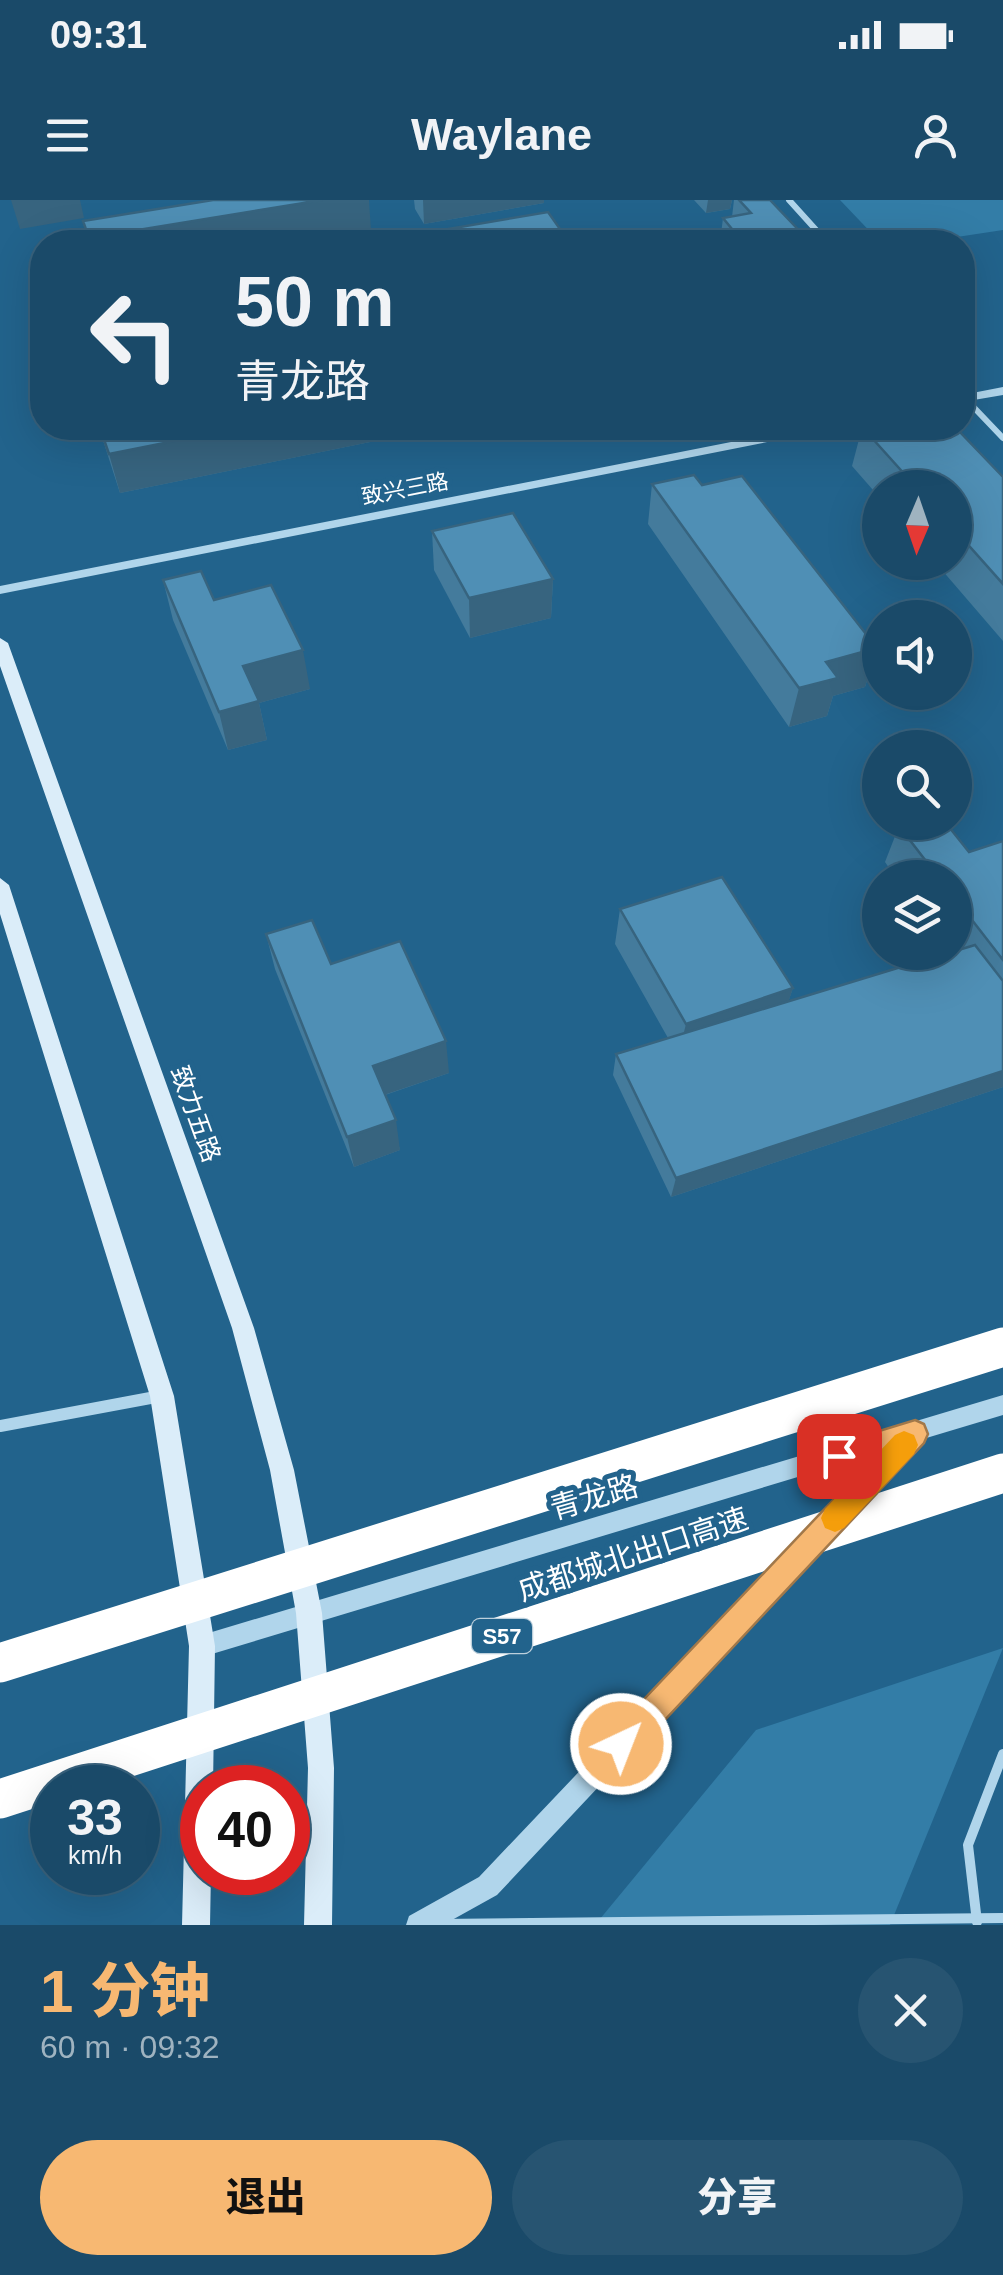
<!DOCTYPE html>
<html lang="zh">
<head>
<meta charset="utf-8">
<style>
	:root { --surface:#1a4a69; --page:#275471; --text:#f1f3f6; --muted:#9fb3c0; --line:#38627d; --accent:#f7b872 }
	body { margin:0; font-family:Helvetica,"Noto Sans SC",sans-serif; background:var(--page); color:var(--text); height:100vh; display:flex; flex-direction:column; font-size:38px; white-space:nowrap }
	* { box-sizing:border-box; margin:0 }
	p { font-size:32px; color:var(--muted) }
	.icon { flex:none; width:55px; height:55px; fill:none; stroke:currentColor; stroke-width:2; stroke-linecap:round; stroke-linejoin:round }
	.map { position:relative; height:1725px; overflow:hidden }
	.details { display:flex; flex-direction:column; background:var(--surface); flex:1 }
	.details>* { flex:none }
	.top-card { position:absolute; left:30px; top:30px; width:945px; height:210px; border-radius:40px; box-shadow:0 10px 40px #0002,0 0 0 2px var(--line); background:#1a4a69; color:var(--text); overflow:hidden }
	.needle { width:65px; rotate:182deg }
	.tools { position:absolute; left:862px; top:270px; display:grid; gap:20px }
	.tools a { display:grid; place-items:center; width:110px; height:110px; border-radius:50%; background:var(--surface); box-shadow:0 10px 40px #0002,0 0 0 2px var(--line); font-size:50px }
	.speed { position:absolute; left:30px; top:1565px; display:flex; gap:20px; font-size:50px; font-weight:700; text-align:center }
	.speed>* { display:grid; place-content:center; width:130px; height:130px; border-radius:50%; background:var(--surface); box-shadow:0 10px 40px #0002,0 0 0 2px var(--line); line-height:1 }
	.speed small { font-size:25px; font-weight:400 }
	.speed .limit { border:15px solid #d22; background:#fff; color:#111 }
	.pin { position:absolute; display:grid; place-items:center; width:85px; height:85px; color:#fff; margin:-42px; border-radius:20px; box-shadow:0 5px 15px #0006 }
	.me { position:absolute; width:110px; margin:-55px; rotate:43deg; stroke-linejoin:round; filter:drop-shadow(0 0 8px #0008) }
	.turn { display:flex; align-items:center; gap:35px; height:210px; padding:0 40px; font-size:45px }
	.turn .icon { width:130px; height:130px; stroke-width:2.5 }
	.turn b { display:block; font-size:70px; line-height:85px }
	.round { display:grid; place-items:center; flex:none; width:105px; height:105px; border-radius:52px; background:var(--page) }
	.head { display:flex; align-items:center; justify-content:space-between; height:170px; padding:0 40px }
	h1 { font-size:60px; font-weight:800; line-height:75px; color:var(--accent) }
	.action { display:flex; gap:20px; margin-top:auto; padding:20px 40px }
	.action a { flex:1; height:115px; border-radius:60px; background:var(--accent); color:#111; font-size:40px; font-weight:800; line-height:115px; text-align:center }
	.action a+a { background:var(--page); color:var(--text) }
	.status { display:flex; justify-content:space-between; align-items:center; height:70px; padding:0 50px; background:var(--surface); direction:ltr }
	.status svg { height:28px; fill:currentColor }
	header { display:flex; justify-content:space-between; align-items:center; height:130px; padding:0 40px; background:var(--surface); font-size:45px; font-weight:800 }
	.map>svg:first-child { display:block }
	.green { fill:#337da7 }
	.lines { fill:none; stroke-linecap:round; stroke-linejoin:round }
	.service { stroke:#b0d5eb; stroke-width:10 }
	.minor-far1 { stroke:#b0d5eb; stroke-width:6 }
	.minor { stroke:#b0d5eb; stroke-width:12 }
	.tertiary { fill:#b0d5eb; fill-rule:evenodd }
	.secondary { fill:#dbedf9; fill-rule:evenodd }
	.motorway-bridge { stroke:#fff; stroke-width:39 }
	.wall { fill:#447b9c }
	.shaded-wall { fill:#37647f }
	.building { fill:#4f8fb5; stroke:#37647f; stroke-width:2.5 }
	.route { fill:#f7b872; stroke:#a1784a; stroke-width:2.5 }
	.slow { fill:#f59e0b }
	.labels { text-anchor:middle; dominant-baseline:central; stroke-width:10; stroke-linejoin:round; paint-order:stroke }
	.far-street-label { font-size:22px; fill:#fff; stroke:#22638c }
	.shield { fill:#22638c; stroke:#bdd0dc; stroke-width:2.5 }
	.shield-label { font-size:22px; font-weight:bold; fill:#fff }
	.street-label { font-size:25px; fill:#fff; stroke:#22638c }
	.near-street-label { font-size:30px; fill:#fff; stroke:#22638c }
</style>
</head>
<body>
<div class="status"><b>09:31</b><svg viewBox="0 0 49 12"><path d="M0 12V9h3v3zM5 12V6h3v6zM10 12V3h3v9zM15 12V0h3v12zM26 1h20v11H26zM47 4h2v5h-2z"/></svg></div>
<header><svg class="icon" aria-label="menu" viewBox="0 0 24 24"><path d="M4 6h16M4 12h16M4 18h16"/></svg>Waylane<svg class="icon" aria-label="person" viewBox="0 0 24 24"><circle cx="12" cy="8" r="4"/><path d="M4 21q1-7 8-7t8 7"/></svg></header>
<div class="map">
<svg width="1003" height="1725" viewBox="0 0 1003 1725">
	<rect width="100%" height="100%" fill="#22638c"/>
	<g class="green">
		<polygon points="840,0 1003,0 1003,30 924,42 880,42"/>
		<polygon points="1003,1448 890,1725 595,1725 756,1530"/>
	</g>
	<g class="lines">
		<g class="service">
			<polyline points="977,1722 968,1645 1003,1554"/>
			<polyline points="438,1724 1003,1718"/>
		</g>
		<g class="minor-far1">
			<polyline points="789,0 827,42"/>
			<polyline points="962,195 1003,238"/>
		</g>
		<polyline class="minor" points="0,1226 161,1196"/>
		<g class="tertiary">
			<polygon points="1003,187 1003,195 962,202 962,195"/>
			<polygon points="802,228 824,228 818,232 0,394 0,386"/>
			<polygon points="1003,1195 1003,1215 923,1239 844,1325 836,1328 828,1325 825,1317 828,1309 884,1251 202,1457 194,1454 191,1446 194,1438 202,1435"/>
			<polygon points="808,1336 816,1339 819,1347 816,1355 497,1695 443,1725 406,1725 409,1716 479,1677 800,1339"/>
		</g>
		<g class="secondary">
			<polygon points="0,438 8,443 254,1128 294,1270 322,1413 334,1568 332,1725 304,1725 308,1568 296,1413 270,1270 232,1128 0,466"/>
			<polygon points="0,678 9,685 174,1196 215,1446 213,1588 202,1588 202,1672 211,1672 210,1725 182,1725 189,1446 150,1196 0,714"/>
		</g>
		<g class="motorway-bridge">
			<polyline points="0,1463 1003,1147"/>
			<polyline points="0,1599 1003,1273"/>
		</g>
	</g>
	<g class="wall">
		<polygon points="414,0 544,0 544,3 424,24 415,9"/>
		<polygon points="694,0 732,0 730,9 706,13"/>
		<polygon points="734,0 770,0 810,42 720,42 723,18 732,17"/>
		<polygon points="99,228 375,241 120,293"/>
		<polygon points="862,228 956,228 1003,277 1003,441 935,362 955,362 955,288 880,288 880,298 852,266"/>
		<polygon points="652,284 702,285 877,448 865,487 833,496 827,516 789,527 648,324"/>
		<polygon points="432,331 553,379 551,418 470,438 434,370"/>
		<polygon points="163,380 214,400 310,489 259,503 267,540 228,550 173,420"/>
		<polygon points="899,626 969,652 1003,641 1003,887 671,997 613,875 616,854 668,838 615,744 620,709 793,788 788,802 955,752 955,678 896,678 885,662"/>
		<polygon points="266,734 331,764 449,873 385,895 400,950 354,967 275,769"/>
	</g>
	<g class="shaded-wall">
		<polygon points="11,0 80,0 84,18 20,29"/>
		<polygon points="322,0 369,0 371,31 303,42 90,42 89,38"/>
		<polygon points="423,0 544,0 544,3 424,24"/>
		<polygon points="708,0 732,0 730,9 706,13"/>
		<polygon points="560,29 560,42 484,42"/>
		<polygon points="772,34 771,42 741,42 741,40"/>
		<polygon points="240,228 374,228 375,241 120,293 109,254"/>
		<polygon points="553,379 551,418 470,438 469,398"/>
		<polygon points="877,448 865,487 833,496 827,516 789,527 799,488 826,462"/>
		<polygon points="303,450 310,489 259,503 267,540 228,550 219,512 243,466"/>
		<polygon points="793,788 782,821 678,856 686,824"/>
		<polygon points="446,841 449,873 378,897 373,866"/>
		<polygon points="1003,871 1003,887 671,997 676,978"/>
		<polygon points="396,920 400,950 354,967 347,937"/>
	</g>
	<g class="building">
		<polygon points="213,0 322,0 89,38 83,21"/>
		<polygon points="739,0 770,0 810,42 780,42 772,34 741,40 723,18 751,13"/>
		<polygon points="548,12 560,29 484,42 372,42"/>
		<polygon points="100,228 240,228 109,254"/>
		<polygon points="863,228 956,228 1003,277 1003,384 955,330 955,288 917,288"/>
		<polygon points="694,275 702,285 742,276 877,448 826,462 838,478 799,488 652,284"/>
		<polygon points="513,313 553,379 469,398 432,331"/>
		<polygon points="201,371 214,400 271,385 303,450 243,466 259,501 219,512 163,380"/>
		<polygon points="910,622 945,622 969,652 1003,641 1003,760 955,698 955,678 939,678 899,626"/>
		<polygon points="722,677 793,788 686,824 620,709"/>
		<polygon points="312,720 331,764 400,741 446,841 373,866 396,920 347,937 266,734"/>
		<polygon points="975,745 1003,781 1003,871 676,978 616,854 950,752 955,752 955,751"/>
	</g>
	<polygon class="route" points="915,1220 924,1224 928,1234 924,1243 632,1555 621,1559 611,1555 606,1544 611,1534 871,1260 839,1270 830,1266 826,1256 830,1246"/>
	<polygon class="slow" points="904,1231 914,1235 918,1245 914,1254 844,1328 835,1332 825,1328 821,1318 825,1309 895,1235"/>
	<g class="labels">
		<g class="far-street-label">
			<text transform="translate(405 289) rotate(-11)">致兴三路</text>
		</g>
		<rect class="shield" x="472" y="1419" width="60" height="34" rx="8"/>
		<g class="shield-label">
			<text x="502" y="1436">S57</text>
		</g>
		<g class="street-label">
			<text transform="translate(196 914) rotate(70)">致力五路</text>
		</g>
		<g class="near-street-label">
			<text transform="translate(594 1297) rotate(-16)">青龙路</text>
			<text transform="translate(633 1354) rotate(-18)">成都城北出口高速</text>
		</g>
	</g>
</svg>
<div class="tools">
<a><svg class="needle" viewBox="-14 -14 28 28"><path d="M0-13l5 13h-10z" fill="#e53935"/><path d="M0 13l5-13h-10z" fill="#9fb3c0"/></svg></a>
<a><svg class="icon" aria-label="sound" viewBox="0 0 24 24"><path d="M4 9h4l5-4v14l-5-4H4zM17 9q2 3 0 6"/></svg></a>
<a><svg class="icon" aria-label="search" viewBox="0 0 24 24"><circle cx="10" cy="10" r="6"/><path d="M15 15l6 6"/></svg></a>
<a><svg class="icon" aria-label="layers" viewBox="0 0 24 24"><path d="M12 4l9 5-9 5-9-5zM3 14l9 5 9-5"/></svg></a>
</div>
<div class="speed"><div>33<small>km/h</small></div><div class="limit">40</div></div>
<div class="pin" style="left:839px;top:1256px;background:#d93025"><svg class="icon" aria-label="arrive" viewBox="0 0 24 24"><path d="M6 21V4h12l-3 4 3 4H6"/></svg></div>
<svg class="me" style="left:621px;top:1544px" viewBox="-20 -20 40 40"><circle r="17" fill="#f7b872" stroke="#fff" stroke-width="3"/><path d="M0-11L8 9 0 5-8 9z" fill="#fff"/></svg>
<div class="top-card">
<div class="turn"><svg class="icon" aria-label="left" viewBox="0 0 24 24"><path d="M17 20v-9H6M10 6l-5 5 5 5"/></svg><div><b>50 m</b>青龙路</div></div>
</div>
</div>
<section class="details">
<div class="head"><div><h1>1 分钟</h1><p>60 m · 09:32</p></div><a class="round"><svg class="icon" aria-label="close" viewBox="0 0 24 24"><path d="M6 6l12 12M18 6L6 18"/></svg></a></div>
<div class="action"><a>退出</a><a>分享</a></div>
</section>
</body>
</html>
